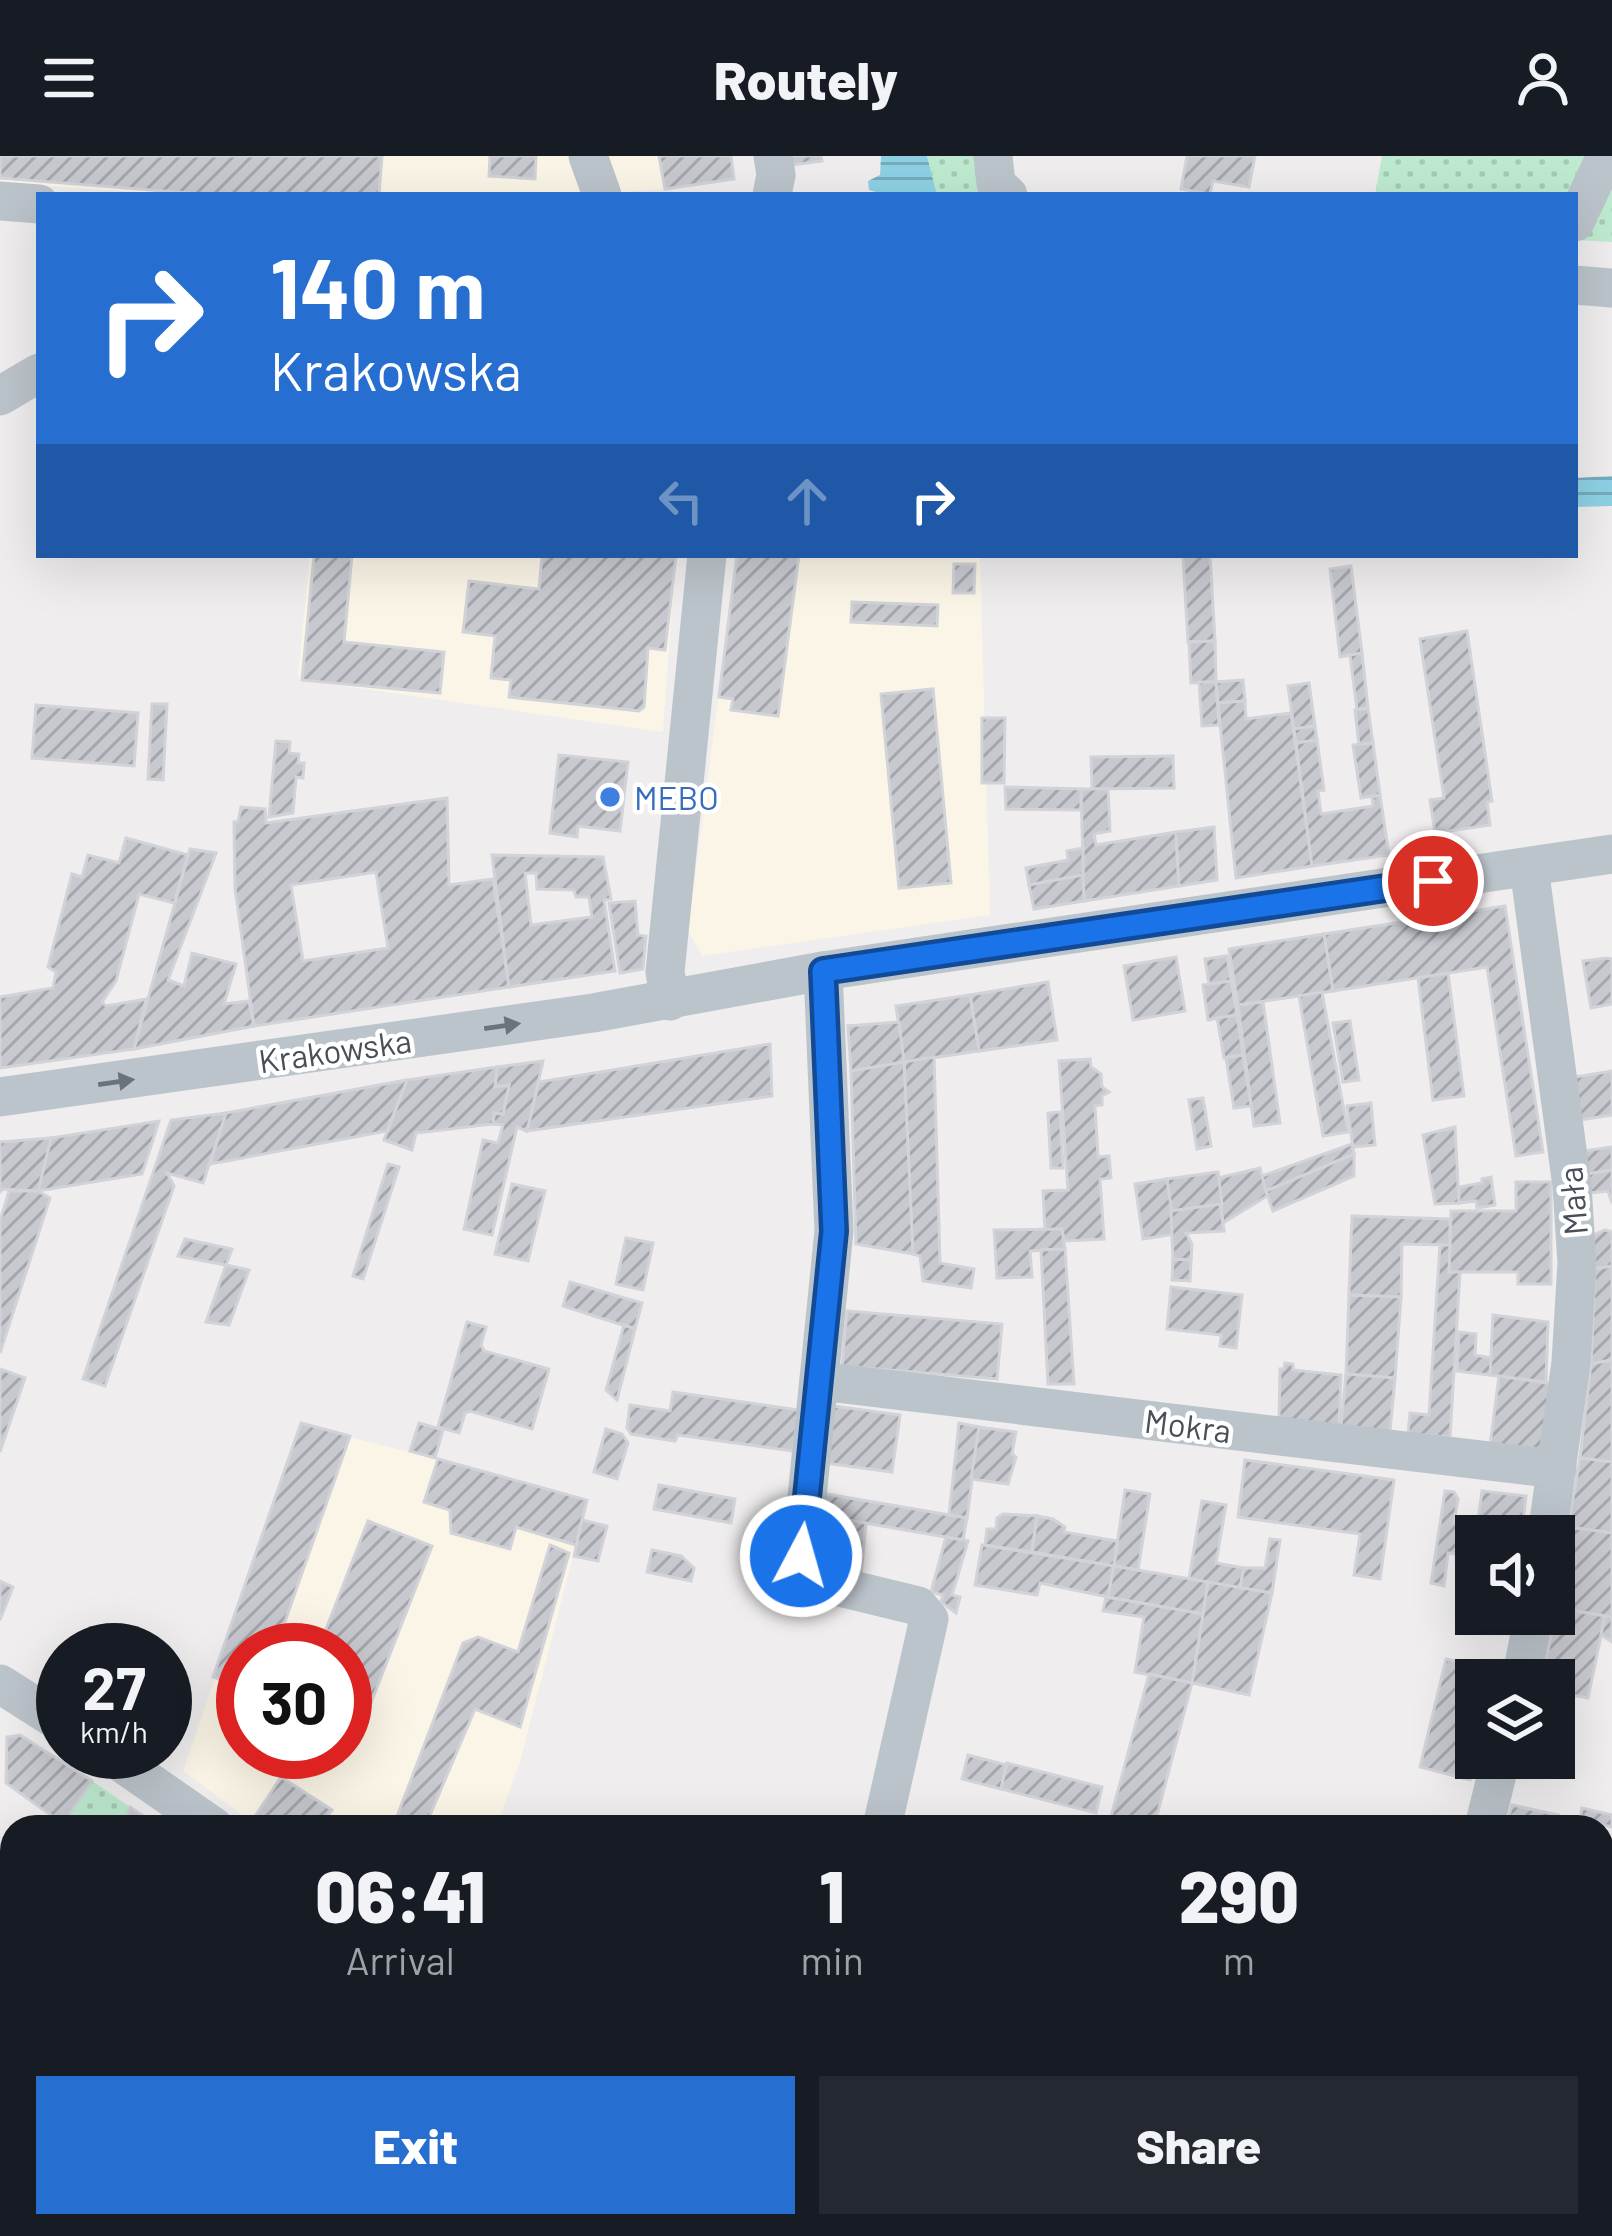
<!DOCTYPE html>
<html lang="en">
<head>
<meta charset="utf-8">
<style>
	:root { --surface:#171b24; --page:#242831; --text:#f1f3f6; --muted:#9ea1a6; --accent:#266ed0 }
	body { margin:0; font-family:Barlow,sans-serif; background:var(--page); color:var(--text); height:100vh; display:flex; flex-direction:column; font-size:45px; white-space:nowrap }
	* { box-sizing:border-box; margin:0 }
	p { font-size:39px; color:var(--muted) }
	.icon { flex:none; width:66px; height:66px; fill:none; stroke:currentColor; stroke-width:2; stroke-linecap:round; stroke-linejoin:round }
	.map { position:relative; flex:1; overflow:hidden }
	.details { position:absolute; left:0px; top:1659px; width:1614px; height:423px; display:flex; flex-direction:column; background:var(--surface); border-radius:36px 36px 0 0; box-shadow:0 12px 48px #0002 }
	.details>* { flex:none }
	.banner { position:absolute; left:36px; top:36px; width:1542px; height:366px; border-radius:0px; box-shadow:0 12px 48px #0002; background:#266ed0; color:#fff; overflow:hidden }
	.fabs { position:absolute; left:1455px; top:1359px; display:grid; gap:24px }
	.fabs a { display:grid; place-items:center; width:120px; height:120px; border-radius:0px; background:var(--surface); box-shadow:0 12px 48px #0002; font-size:60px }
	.speed { position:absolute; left:36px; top:1467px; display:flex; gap:24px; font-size:60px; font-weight:700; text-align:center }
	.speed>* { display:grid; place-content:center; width:156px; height:156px; border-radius:50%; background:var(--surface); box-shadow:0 12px 48px #0002; line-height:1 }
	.speed small { font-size:30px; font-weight:400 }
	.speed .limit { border:18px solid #d22; background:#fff; color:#111 }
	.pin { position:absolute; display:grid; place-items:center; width:102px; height:102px; color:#fff; margin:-51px; border:6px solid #fff; border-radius:50%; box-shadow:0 3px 12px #0007 }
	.me { position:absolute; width:132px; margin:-66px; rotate:6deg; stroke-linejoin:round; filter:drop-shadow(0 0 9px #0008) }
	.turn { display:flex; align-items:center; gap:42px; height:252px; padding:0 36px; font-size:54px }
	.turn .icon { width:156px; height:156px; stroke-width:2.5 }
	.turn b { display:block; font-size:84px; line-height:102px }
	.lanes { display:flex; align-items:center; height:114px; padding:0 36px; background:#0003; justify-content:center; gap:60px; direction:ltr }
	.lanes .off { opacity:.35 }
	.eta { display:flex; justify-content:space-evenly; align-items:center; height:204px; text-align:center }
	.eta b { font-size:72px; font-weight:800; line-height:84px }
	.action { display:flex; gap:24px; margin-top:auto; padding:24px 36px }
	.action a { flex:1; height:138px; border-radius:0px; background:var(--accent); color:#fff; font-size:48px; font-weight:800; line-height:138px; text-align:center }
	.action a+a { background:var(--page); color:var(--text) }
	header { display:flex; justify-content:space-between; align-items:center; height:156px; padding:0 36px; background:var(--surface); font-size:54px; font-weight:800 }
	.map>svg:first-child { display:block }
	.commercial { fill:#faf5e6; fill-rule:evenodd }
	.green { fill:url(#green-dots) }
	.pitch { fill:#beebd0 }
	.water { fill:url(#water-rules) }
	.building { fill:url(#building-hatch); stroke:#d1d3d8; stroke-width:3; fill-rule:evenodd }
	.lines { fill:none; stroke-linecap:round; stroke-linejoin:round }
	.minor { stroke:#bcc4cb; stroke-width:39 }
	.major { stroke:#aebcca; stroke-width:51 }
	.oneway { fill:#6a737b }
	.route-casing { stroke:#114b97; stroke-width:30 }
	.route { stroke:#1a73e8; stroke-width:21 }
	.shop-dot { fill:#3f7fe0; stroke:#fff; stroke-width:4.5 }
	.labels { text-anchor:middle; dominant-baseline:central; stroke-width:9; stroke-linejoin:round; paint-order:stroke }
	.shop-label { font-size:33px; fill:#366cbe; stroke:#fff; text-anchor:start }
	.street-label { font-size:33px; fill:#475059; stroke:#fff }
</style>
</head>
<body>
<header><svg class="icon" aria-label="menu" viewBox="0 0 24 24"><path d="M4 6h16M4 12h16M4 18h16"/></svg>Routely<svg class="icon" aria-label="person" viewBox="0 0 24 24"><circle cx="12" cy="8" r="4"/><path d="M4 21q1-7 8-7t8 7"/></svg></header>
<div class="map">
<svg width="1612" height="2080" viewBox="0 0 1612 2080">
	<defs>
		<pattern id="green-dots" width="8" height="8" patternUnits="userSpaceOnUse" patternTransform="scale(3)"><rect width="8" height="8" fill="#beebd0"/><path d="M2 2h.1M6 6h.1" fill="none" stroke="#a5cbb5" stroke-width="1.8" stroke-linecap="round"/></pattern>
		<pattern id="water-rules" width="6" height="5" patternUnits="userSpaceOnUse" patternTransform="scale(3)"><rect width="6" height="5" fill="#8ed1e4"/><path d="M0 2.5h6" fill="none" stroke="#76acbc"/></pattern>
		<pattern id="building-hatch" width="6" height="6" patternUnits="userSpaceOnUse" patternTransform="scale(3)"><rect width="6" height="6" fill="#c7c9cf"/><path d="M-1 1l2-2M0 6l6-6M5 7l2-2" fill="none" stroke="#a3a6ab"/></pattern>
	</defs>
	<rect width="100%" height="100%" fill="#efeded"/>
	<g class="commercial">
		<polygon points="0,0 659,0 665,33 580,39 181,39 0,27"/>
		<polygon points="310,399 676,399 663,576 302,524 298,520"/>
		<polygon points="737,399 980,399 990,759 702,800 688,774"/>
		<path d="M303,1269L588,1342L520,1606L496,1671H259L183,1615ZM243,1494H345V1596H243Z"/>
	</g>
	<g class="green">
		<polygon points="927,0 984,0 992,39 937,39"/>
		<polygon points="1382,0 1612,0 1612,86 1575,84 1575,39 1375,39"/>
		<polygon points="92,1625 130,1651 122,1671 63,1668"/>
		<polygon points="0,1803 12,1805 12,2024 2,2023 0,2064"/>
		<polygon points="621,2070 710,2070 720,2078 619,2080"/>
	</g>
	<polygon class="pitch" points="281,2070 621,2070 619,2080 322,2080"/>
	<g class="water">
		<polygon points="881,0 927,0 937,39 886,39 869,34 868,25 880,19"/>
		<polygon points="1612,320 1612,350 1575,351 1575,322"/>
	</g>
	<g class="building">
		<polygon points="0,0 382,0 379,39 215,39 0,22"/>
		<polygon points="490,0 536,0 535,23 489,20"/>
		<polygon points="659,0 731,0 734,23 665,33"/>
		<polygon points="782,0 821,0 822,5 784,10"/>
		<polygon points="1187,0 1255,0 1249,31 1213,25 1210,38 1181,33"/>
		<polygon points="314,399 352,399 344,486 444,496 440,537 302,524"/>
		<polygon points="542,399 676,399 665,494 648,492 644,551 639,555 509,541 511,524 491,522 495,480 463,476 469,425 539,433"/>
		<polygon points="737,399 799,399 778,560 731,554 733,543 719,541"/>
		<polygon points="1210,399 1215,485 1188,486 1183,400"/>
		<polygon points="954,408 975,408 974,437 953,437"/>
		<polygon points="1351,410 1362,497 1340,501 1330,413"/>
		<polygon points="852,446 938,449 937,470 851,466"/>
		<polygon points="1467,475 1492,645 1487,646 1490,669 1435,677 1430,644 1444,642 1420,483"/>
		<polygon points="1215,485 1216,526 1191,527 1189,486"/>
		<polygon points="1362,497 1368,552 1357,554 1350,499"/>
		<polygon points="1243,524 1245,545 1218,547 1216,526"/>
		<polygon points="1199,526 1216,526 1219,569 1202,570"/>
		<polygon points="1309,527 1315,570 1294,573 1288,530"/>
		<polygon points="933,533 951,727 899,732 881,538"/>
		<polygon points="1245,545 1246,563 1291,557 1312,710 1236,722 1218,547"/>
		<polygon points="152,548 167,548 163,624 148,623"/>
		<polygon points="36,549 138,557 134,610 32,602"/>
		<polygon points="1368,552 1373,587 1359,589 1355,554"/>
		<polygon points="982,562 1005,562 1004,627 982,627"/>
		<polygon points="1315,570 1317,584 1296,587 1294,573"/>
		<polygon points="1317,584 1324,634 1318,635 1321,658 1373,650 1372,641 1380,639 1389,699 1312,710 1296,587"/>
		<polygon points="276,585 290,586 289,597 299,598 298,607 304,607 303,622 296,621 293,657 269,661"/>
		<polygon points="1373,587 1380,639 1361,642 1353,589"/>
		<polygon points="559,599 628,606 620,675 578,670 577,681 550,677"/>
		<polygon points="1173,600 1174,632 1092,633 1091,601"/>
		<polygon points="1005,631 1081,633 1081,654 1006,653"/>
		<polygon points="1081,633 1108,633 1110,675 1094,678 1096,689 1176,676 1179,730 1084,745"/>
		<path d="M447,642L449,729L493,723L509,831L254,870L235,732L234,666H238L241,651L265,653L266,667ZM376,716L388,792L303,805L291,729Z"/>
		<polygon points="1214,671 1217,724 1179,730 1176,676"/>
		<polygon points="126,682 188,699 174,747 139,738 116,825 102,846 106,850 146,843 134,893 0,912 0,841 53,832 56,816 48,811 72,718 82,721 88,699 119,707"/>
		<polygon points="1083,692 1083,719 1029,729 1026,712 1068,704 1067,695"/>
		<polygon points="190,693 216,697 168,824 184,830 192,797 236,808 224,848 249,845 254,870 134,893"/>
		<path d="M492,699L603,701L611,743L604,744L615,815L509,831ZM525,717H536L537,733L574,734L576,741H589L592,761L531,769Z"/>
		<polygon points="1083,719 1084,745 1034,753 1029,729"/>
		<polygon points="635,745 638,779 646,780 643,813 620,817 609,747"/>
		<polygon points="1505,750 1543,996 1516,1000 1487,811 1333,835 1324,778"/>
		<polygon points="1324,778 1333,835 1238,849 1229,793"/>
		<polygon points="1227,800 1231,825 1209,828 1205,803"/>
		<polygon points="1176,801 1185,855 1133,864 1124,810"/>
		<polygon points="1606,802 1612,803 1612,848 1591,852 1583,805"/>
		<polygon points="1448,817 1464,940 1433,944 1418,822"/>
		<polygon points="1231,825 1237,859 1208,864 1203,829"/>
		<polygon points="1048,826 1057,884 979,895 970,839"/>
		<polygon points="1322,836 1348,976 1323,980 1299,840"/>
		<polygon points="970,839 979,895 904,906 896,850"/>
		<polygon points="1263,846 1280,967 1254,970 1238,849"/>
		<polygon points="1237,859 1243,899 1224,902 1217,862"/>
		<polygon points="1350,865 1359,924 1343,926 1333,867"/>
		<polygon points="899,866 904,906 851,915 848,870"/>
		<polygon points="770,888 772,940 527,975 539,926"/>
		<polygon points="1243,899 1251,950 1234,952 1226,902"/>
		<polygon points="934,901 940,1107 974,1113 971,1132 923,1125 920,1100 913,1098 904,906"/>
		<polygon points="1090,903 1091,911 1101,918 1102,931 1109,936 1102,940 1102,949 1095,950 1098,1001 1109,1000 1111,1022 1100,1023 1104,1083 1064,1085 1062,1073 1045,1074 1043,1035 1068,1034 1059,905"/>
		<polygon points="543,905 527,975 517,971 492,1079 464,1073 483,984 498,987 503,969 493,968 494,957 503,958 509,929 495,931 497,911"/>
		<polygon points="904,906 913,1098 856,1088 851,915"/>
		<polygon points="497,911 495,931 509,929 503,958 494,957 493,968 416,977 412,994 384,984 407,924"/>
		<polygon points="1612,915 1612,959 1580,964 1575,921"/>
		<polygon points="407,924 387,975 210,1008 226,957"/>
		<polygon points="1203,942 1211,990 1197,993 1189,944"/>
		<polygon points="1371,947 1375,989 1353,991 1347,950"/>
		<polygon points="1060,956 1063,1012 1051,1012 1048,957"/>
		<polygon points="226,957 203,1027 167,1017 174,1030 105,1230 83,1223 171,964"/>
		<polygon points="159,965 142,1018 38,1035 51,982"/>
		<polygon points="1455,971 1459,1047 1435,1048 1423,979"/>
		<polygon points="51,982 38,1035 3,1033 0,1036 0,986"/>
		<polygon points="1352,988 1354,998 1266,1035 1262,1020"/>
		<polygon points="1612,991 1612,1014 1587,1018 1584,995"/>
		<polygon points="1354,998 1354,1020 1273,1055 1266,1035"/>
		<polygon points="388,1008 399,1011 363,1123 353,1120"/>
		<polygon points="1260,1012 1267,1040 1223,1067 1218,1022"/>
		<polygon points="1612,1014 1612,1047 1608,1035 1589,1037 1587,1018"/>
		<polygon points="1218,1016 1222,1048 1171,1055 1167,1023"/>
		<polygon points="1491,1021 1495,1049 1477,1052 1476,1045 1459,1047 1459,1031 1482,1027 1482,1023"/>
		<polygon points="1167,1023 1175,1078 1143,1083 1135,1028"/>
		<polygon points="1516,1026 1551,1026 1551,1128 1518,1128 1518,1116 1449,1116 1451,1055 1516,1055"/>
		<polygon points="512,1028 545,1035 528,1105 495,1098"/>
		<polygon points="9,1035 38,1035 50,1042 0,1197 0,1065"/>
		<polygon points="1220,1048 1224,1075 1186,1077 1192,1088 1191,1104 1173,1103 1171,1055"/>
		<polygon points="1352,1060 1450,1063 1450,1089 1402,1088 1401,1141 1349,1139"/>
		<polygon points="1062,1073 1065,1093 1030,1095 1032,1121 997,1122 994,1074"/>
		<polygon points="1605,1074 1612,1076 1612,1110 1595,1113 1593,1079"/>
		<polygon points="626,1082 653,1087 643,1134 616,1128"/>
		<polygon points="185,1083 232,1093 226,1109 178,1100"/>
		<polygon points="1440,1089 1450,1089 1449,1116 1460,1116 1450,1281 1408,1278 1410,1257 1429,1259"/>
		<polygon points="1065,1093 1074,1228 1048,1228 1041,1094"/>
		<polygon points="1173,1103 1191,1104 1190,1125 1172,1124"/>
		<polygon points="226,1109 249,1114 229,1169 206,1166"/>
		<polygon points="1612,1110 1612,1204 1591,1208 1595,1113"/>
		<polygon points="570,1126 642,1147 635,1173 563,1150"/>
		<polygon points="1171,1131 1242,1139 1236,1192 1220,1190 1221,1179 1167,1173"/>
		<polygon points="1349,1139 1401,1141 1395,1222 1346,1218"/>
		<polygon points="847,1155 1002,1168 997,1223 842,1210"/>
		<polygon points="1493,1159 1548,1166 1546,1226 1490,1219"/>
		<polygon points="467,1166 486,1171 481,1189 484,1195 549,1213 532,1273 470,1255 465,1257 459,1277 438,1271"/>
		<polygon points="624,1169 635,1173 617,1244 606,1234"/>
		<polygon points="1459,1176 1476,1178 1475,1199 1491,1202 1490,1219 1457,1215"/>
		<polygon points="1612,1204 1612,1306 1580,1302 1591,1208"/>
		<polygon points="1285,1207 1293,1208 1293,1214 1341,1219 1339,1271 1279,1264 1280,1213 1284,1213"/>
		<polygon points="0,1213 25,1222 0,1296"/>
		<polygon points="1346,1218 1395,1222 1390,1275 1341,1270"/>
		<polygon points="1499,1220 1564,1230 1541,1296 1490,1290"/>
		<polygon points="673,1236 798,1254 793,1295 678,1279 675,1285 631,1278 627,1272 630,1249 670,1255"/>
		<polygon points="834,1250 900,1259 892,1316 825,1307"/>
		<polygon points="301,1267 350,1280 275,1494 243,1494 243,1531 213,1521"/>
		<polygon points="419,1267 443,1274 435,1302 410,1295"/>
		<polygon points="959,1267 979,1271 967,1362 949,1359"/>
		<polygon points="979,1271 1016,1276 1012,1298 1016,1301 1008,1328 971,1323"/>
		<polygon points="606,1273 622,1278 628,1287 617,1323 594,1316"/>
		<polygon points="1580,1302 1612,1306 1612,1377 1568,1371"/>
		<polygon points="438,1303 587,1344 576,1389 516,1371 510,1393 451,1377 450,1354 424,1346"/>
		<polygon points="1245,1304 1394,1324 1380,1423 1354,1419 1360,1378 1238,1361"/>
		<polygon points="659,1329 735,1343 731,1367 654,1353"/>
		<polygon points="1125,1334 1150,1338 1138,1414 1114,1410"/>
		<polygon points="1445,1335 1454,1336 1458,1343 1454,1367 1461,1368 1457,1398 1448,1397 1444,1430 1431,1427"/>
		<polygon points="1482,1335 1526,1340 1521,1380 1476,1380"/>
		<polygon points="821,1337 967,1362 963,1384 818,1359"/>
		<polygon points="1202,1345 1226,1349 1216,1407 1244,1412 1240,1432 1189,1423"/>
		<polygon points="774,1350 787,1352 783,1393 770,1391"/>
		<polygon points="1003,1358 1037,1360 1032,1396 985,1389 987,1373 996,1373 997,1362"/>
		<polygon points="818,1359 866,1367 861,1419 816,1405"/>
		<polygon points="1037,1360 1053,1363 1065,1371 1064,1376 1117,1385 1114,1410 1032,1396"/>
		<polygon points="582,1364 607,1370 598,1405 574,1400"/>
		<polygon points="368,1365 432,1390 356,1585 345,1581 345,1494 318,1494"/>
		<polygon points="1568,1371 1612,1377 1612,1461 1557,1452"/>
		<polygon points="946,1381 968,1385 952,1439 960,1441 956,1457 941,1446 943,1439 931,1436"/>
		<polygon points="1270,1383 1280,1384 1272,1437 1240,1432 1244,1412 1265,1412"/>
		<polygon points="550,1389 569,1397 520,1571 475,1553 425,1671 413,1671 402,1664 399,1671 393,1671 463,1487 478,1481 518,1496"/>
		<polygon points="982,1389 1114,1410 1108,1441 1040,1427 1037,1439 975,1429"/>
		<polygon points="652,1394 681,1400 694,1412 691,1425 647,1416"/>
		<polygon points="1114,1410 1208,1426 1203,1458 1108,1441"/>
		<polygon points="0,1425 13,1431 0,1464"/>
		<polygon points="1208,1426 1272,1437 1249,1539 1192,1527"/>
		<polygon points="1106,1441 1203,1458 1192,1527 1135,1516 1144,1461 1103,1455"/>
		<polygon points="1557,1452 1605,1460 1588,1542 1554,1536 1554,1524 1542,1524"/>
		<polygon points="1605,1460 1612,1461 1612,1486 1601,1479"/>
		<polygon points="1446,1503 1498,1516 1495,1524 1476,1524 1476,1601 1470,1624 1420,1611"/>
		<polygon points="1149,1518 1192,1527 1154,1671 1111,1661"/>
		<polygon points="20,1579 92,1625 63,1668 6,1627 7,1581"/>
		<polygon points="279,1596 326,1596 319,1613"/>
		<polygon points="968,1599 1007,1609 1001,1633 962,1623"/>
		<polygon points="1007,1607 1102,1631 1096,1657 1001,1633"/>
		<polygon points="281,1621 332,1654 320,1671 267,1671 254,1662"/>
		<polygon points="1512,1649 1558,1659 1555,1671 1506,1671"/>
		<polygon points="130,1651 159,1671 122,1671"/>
		<polygon points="1582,1652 1612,1659 1612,1671 1580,1664"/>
		<polygon points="1602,1741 1612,1743 1612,1757 1602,1755"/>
		<polygon points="0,1782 12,1784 12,1805 0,1803"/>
		<polygon points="1602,1802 1612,1804 1608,1855 1602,1854"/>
		<polygon points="87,2070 166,2070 175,2072 173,2080 85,2080"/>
		<polygon points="218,2070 267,2070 265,2080 216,2080"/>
		<polygon points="1091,2070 1166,2070 1165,2080 1088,2080"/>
		<polygon points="1202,2070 1242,2070 1291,2073 1289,2080 1199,2080"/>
	</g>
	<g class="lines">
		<g class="minor">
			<polyline points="588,0 602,39"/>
			<polyline points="993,0 996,28 1008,39"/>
			<polyline points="772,39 776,19 773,0"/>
			<polyline points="0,45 39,48"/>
			<polyline points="1575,66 1606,0"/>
			<polyline points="1575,129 1612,132"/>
			<polyline points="0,240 39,217"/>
			<polyline points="1529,711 1572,1030 1577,1107 1571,1206 1547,1380"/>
			<polyline points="823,815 834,1075 801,1400 804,1417 811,1424 918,1450 929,1463 882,1671"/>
			<polyline points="670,845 665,816 707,399"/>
			<polyline points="0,941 593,857 823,815 1612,698"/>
			<polyline points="819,1225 1557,1313"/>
			<polyline points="1521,1524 1534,1458"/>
			<polyline points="0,1528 63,1568"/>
			<polyline points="106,1596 214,1671"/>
			<polyline points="1484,1671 1501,1602"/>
			<polyline points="778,2070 789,2080"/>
			<polyline points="1472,2070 1530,2080"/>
			<polyline points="1298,2080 1301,2070"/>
		</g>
		<polyline class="major" points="1608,2080 1612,2065"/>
	</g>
	<defs><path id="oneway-solid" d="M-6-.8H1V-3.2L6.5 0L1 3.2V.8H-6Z" transform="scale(3)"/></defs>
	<g class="oneway">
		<use href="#oneway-solid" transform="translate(502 870) rotate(-8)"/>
		<use href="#oneway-solid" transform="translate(116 926) rotate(-8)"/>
	</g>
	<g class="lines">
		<defs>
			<polyline id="route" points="801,1400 834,1075 823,815 1433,725"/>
		</defs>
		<use href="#route" class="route-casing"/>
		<use href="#route" class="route"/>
	</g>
	<circle class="shop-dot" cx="610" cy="641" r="12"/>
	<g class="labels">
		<g class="shop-label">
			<text x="634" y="641">MEBO</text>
		</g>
		<g class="street-label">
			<text transform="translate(335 894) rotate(-8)">Krakowska</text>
			<text transform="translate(1572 1045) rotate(-95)">Mała</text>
			<text transform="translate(1188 1269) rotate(7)">Mokra</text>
		</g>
	</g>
</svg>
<div class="fabs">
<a><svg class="icon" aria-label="sound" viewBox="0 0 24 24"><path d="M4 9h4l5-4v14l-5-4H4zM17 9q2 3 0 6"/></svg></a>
<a><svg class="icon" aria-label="layers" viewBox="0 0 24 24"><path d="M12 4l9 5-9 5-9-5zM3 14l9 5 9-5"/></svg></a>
</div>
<div class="speed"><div>27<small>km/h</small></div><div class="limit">30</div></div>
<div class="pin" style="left:1433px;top:725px;background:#d93025"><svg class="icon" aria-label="arrive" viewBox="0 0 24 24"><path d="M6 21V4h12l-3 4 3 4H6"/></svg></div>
<svg class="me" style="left:801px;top:1400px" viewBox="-20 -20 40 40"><circle r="17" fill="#1a73e8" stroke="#fff" stroke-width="3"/><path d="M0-11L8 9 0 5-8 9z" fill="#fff"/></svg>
<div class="banner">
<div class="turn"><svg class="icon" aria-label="right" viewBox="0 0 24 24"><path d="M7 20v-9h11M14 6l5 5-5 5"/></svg><div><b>140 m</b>Krakowska</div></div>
<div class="lanes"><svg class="icon off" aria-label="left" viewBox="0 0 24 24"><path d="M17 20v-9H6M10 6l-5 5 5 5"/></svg><svg class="icon off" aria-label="ahead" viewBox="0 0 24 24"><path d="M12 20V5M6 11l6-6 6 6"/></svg><svg class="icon" aria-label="right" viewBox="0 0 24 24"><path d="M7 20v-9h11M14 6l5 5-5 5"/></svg></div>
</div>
<section class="details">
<div class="eta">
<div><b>06:41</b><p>Arrival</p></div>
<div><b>1</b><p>min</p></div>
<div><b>290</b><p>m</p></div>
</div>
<div class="action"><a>Exit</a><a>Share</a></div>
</section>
</div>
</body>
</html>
